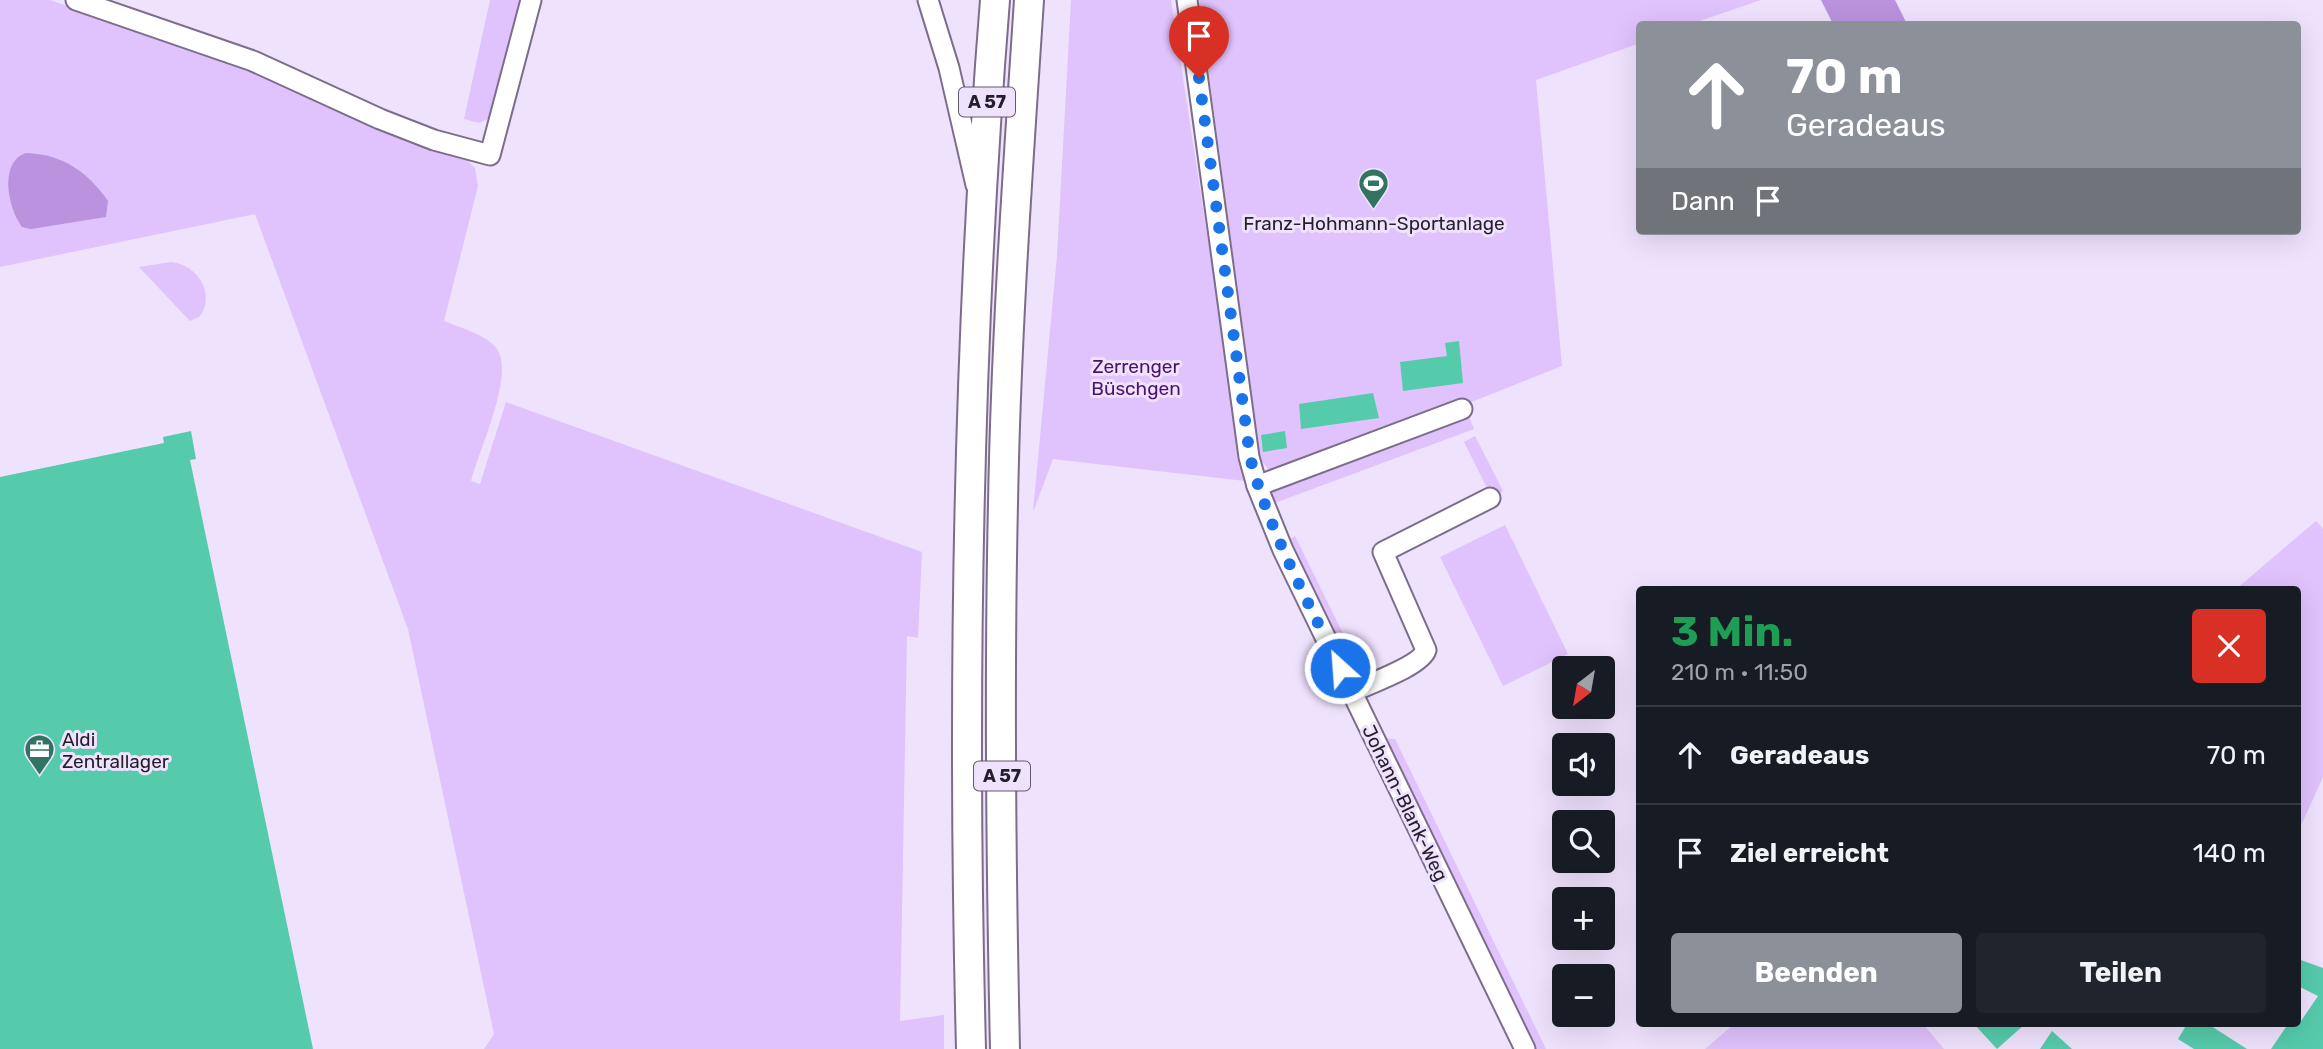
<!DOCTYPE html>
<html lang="de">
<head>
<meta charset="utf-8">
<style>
	:root { --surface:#171b24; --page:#20242c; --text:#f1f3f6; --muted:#9ea1a6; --line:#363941; --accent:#8c9099 }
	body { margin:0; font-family:Rubik,sans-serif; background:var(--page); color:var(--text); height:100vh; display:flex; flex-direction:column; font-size:26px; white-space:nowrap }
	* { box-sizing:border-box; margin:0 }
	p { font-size:23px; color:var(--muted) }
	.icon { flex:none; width:38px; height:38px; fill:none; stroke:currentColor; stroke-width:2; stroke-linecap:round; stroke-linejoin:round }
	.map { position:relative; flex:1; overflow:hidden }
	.panel { position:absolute; left:1636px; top:586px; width:665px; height:441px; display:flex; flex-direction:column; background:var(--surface); border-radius:7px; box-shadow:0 7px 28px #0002 }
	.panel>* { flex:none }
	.top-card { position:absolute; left:1636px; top:21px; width:665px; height:214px; border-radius:7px; box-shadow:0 7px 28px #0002; background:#8c9099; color:#fff; overflow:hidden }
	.needle { width:46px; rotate:211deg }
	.fabs { position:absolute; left:1552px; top:656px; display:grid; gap:14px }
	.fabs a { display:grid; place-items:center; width:63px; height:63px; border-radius:7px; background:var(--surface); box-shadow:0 7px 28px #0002; font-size:35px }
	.pin { position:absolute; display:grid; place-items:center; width:60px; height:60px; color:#fff; margin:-72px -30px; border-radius:50% 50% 50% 0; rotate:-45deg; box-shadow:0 0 7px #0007 }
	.pin .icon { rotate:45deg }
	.me { position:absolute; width:77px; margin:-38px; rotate:334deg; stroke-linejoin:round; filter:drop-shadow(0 0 5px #0008) }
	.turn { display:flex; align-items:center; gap:24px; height:147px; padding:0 35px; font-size:32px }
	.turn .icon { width:91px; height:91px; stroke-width:2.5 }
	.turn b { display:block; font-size:49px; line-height:60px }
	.then { display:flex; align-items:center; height:66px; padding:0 35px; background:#0003; gap:14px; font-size:26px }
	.round { display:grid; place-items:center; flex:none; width:74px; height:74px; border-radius:7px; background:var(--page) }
	.head { display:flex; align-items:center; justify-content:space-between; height:119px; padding:0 35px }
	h1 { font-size:42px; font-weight:700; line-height:52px; color:#1e9e55 }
	.cta { display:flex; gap:14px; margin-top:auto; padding:14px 35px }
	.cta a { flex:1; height:80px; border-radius:7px; background:var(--accent); color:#fff; font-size:28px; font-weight:700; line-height:80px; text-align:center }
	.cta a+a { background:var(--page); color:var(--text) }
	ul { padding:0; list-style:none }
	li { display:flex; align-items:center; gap:21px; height:98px; padding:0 35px; border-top:2px solid var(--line) }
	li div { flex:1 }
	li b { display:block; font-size:26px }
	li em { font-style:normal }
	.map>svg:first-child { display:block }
	.green { fill:#e0c2fc }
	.water { fill:#ba92de }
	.building { fill:#55cbab }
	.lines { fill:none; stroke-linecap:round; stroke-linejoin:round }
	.minor-casing { stroke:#7c6d8b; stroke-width:23 }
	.highway-casing { stroke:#7c6d8b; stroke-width:32 }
	.minor { stroke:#fff; stroke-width:19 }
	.highway { stroke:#fff; stroke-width:28 }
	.route { stroke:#1a73e8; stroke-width:12; stroke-dasharray:0 21.6 }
	.labels { text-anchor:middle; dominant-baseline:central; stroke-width:6; stroke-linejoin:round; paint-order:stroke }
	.shield { fill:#efe2fd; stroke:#62596a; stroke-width:2 }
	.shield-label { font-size:18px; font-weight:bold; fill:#251e2b }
	.poi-label { font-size:19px; fill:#251e2b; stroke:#efe2fd }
	.park-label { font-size:19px; fill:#4b136e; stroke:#efe2fd }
	.street-label { font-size:19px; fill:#251e2b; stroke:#efe2fd }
</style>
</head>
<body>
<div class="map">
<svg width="2323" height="1049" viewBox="0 0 2323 1049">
	<rect width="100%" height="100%" fill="#efe2fd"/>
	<g class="green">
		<path d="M0,0H50L249,67L375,127L466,159L475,168L478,186L444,321C460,328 486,334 497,349C515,375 478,452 471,481L480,484L506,402L922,552L918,638L907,636L900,1021L944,1015V1049H484L494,1034L408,629L255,214L0,267Z"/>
		<polygon points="490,0 525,0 492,117 479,123 464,119"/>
		<polygon points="1071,0 1171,0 1245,481 1053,459 1033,512 1057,256"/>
		<polygon points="1199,0 1761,0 1691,24 1640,24 1640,43 1536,80 1562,366 1464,405 1474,429 1272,504 1273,475 1260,459"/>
		<path d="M171,262C197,264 217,295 199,317L190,321L139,267Z"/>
		<polygon points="1475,436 1503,491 1491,496 1464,442"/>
		<polygon points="2316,521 2323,529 2323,777 2298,832 2298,590 2235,590"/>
		<polygon points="1505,525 1568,654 1503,686 1440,557"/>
		<polygon points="1295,536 1357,662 1348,666 1288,540"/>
		<polygon points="1383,738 1395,739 1546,1049 1533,1049"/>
		<polygon points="1734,1024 1923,1024 1944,1049 1705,1049"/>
	</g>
	<g class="water">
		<polygon points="1821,0 1895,0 1907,24 1833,24"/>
		<path d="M26,153C62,154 88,172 108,201L106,217L31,229L22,227C6,205 0,161 26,153Z"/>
	</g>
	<g class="building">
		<polygon points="1459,341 1463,383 1403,391 1400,362 1447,356 1445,343"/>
		<polygon points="1373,393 1379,418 1301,429 1299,404"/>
		<polygon points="191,431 196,459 190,460 313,1049 0,1049 0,477 164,443 163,437"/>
		<polygon points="1285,431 1287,448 1263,452 1261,435"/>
		<polygon points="2298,959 2323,968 2323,1049 2271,1049 2288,1024 2299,1024 2318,996 2298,986"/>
		<polygon points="1974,1024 2025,1024 1997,1049"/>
		<polygon points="2187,1024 2208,1024 2247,1049 2194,1049 2178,1039"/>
		<polygon points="2052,1031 2072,1049 2040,1049"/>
	</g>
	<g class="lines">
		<defs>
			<g id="minor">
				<polyline points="76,0 253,61 380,119 434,140 490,155 531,0"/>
				<polyline points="928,0 949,68 976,185"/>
				<polyline points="1187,0 1249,457 1257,486"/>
				<polyline points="1462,409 1257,486 1283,550 1525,1049"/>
				<path d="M1352,692C1368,684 1421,666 1426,650L1383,552L1490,498"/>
			</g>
			<g id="highway">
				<path d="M971,1049C962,699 967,349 995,0"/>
				<path d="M1005,1049C1001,867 999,685 1003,503C1006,335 1018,167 1029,0"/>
			</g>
		</defs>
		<use href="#minor" class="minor-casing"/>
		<use href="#highway" class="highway-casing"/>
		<use href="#minor" class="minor"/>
		<use href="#highway" class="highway"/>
	</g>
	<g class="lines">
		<path class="route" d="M1199,78L1250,457C1269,531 1307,599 1340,668"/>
	</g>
	<defs>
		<symbol id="stadium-pin" viewBox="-11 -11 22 30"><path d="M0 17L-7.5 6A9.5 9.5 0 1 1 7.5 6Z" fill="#337361" stroke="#efe2fd"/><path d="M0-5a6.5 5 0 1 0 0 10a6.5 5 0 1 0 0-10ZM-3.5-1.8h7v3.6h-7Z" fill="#fff"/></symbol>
		<symbol id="office-pin" viewBox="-11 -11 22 30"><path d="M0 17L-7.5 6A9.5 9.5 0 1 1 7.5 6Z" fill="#337361" stroke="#efe2fd"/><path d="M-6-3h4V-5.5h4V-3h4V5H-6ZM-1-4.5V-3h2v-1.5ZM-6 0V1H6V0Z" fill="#fff"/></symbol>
	</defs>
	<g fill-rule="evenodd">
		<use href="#stadium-pin" x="1356" y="166" width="35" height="47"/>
		<use href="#office-pin" x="22" y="732" width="35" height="47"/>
	</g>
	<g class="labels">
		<g class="shield">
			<rect x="959" y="87.5" width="56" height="29" rx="5"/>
			<rect x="974" y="761.5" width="56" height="29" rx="5"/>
		</g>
		<g class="shield-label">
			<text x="987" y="102">A 57</text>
			<text x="1002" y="776">A 57</text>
		</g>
		<g class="poi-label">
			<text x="1374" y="223">Franz-Hohmann-Sportanlage</text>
			<text x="62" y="739" text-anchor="start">Aldi<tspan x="62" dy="22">Zentrallager</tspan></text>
		</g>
		<g class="park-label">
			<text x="1136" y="366">Zerrenger<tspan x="1136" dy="22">Büschgen</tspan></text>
		</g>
		<g class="street-label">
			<text transform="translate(1405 803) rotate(64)">Johann-Blank-Weg</text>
		</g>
	</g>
</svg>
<div class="fabs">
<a><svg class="needle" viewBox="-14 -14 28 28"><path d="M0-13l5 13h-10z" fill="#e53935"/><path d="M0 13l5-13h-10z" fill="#9ea1a6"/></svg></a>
<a><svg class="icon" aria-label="sound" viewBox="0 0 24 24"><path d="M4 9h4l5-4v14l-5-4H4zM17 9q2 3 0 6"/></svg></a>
<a><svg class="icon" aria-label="search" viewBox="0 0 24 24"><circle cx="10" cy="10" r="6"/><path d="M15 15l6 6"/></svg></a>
<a>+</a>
<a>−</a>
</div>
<div class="pin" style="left:1199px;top:78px;background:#d93025"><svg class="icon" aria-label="arrive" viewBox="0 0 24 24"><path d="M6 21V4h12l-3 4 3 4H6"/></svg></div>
<svg class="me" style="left:1340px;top:668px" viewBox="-20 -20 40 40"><circle r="17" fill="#1a73e8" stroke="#fff" stroke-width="3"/><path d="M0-11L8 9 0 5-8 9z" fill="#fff"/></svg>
<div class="top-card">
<div class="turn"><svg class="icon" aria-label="ahead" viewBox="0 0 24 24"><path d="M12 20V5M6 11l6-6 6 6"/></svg><div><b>70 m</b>Geradeaus</div></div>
<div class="then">Dann<svg class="icon" aria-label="arrive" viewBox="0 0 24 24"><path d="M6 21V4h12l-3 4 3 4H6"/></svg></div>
</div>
<section class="panel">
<div class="head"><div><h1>3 Min.</h1><p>210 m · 11:50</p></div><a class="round" style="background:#d93025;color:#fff"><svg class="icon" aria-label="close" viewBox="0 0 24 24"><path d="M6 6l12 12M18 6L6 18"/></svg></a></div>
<ul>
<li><svg class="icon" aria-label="ahead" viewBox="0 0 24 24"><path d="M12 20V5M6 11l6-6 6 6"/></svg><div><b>Geradeaus</b></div><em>70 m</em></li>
<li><svg class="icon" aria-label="arrive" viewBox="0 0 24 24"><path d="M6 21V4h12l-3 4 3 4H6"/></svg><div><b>Ziel erreicht</b></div><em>140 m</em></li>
</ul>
<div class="cta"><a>Beenden</a><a>Teilen</a></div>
</section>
</div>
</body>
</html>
